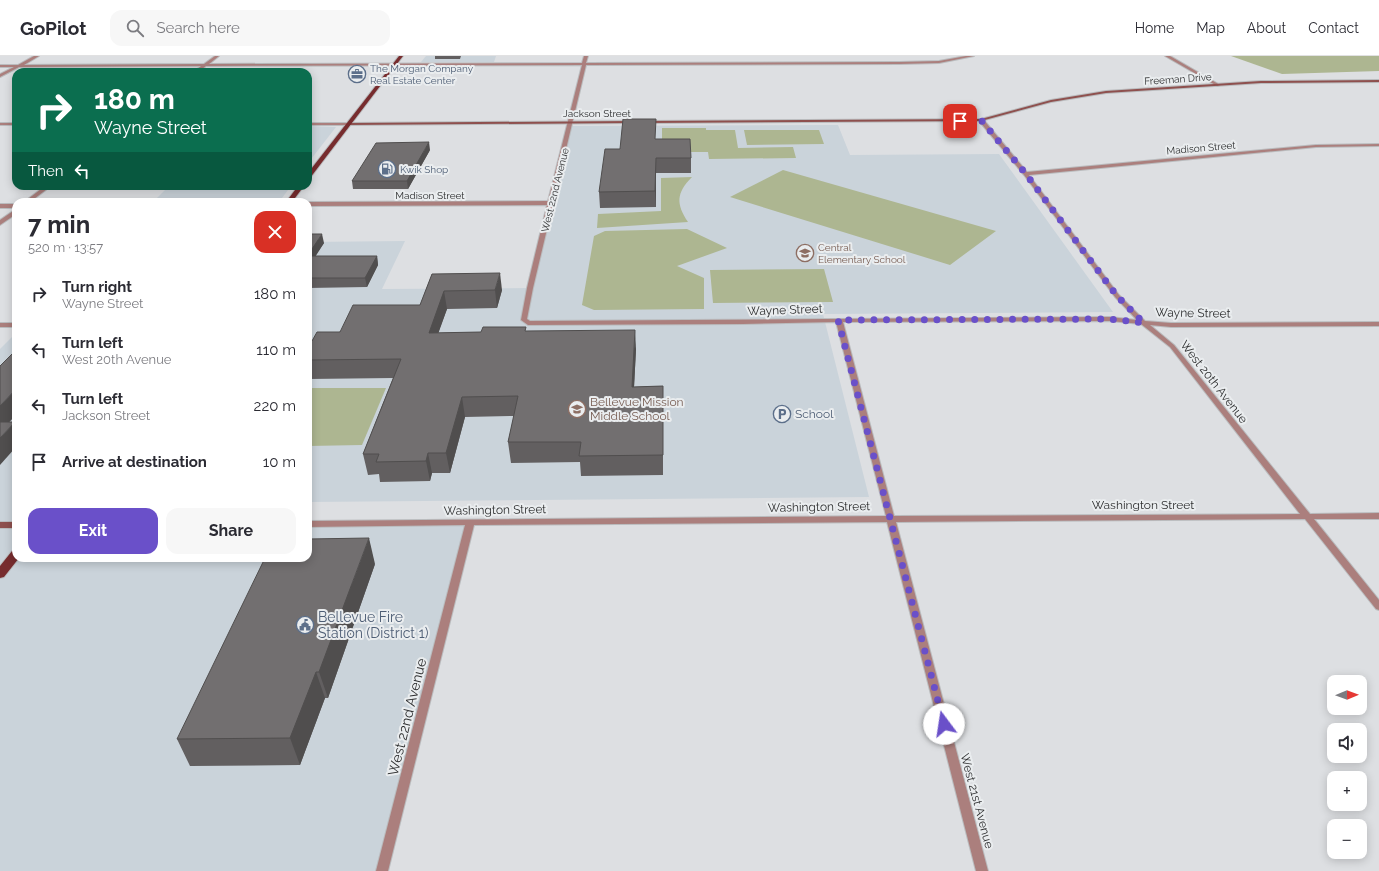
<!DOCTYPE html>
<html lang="en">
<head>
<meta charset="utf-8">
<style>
	:root { --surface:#fff; --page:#f7f7f7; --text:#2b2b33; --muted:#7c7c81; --line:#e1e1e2; --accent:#6a50c9 }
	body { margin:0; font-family:Raleway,sans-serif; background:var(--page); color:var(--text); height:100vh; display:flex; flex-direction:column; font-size:15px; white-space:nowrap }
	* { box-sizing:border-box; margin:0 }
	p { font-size:13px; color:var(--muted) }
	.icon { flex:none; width:22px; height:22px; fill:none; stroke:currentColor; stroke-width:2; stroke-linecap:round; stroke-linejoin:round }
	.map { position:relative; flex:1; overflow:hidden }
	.sheet { position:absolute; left:12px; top:142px; width:300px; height:364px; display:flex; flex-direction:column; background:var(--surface); border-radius:12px; box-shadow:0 2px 10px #0003 }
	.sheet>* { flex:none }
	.top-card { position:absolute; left:12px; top:12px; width:300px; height:122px; border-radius:12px; box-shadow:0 2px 10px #0003; background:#0b6e4f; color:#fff; overflow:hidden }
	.needle { width:26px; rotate:89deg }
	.tools { position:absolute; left:1327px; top:619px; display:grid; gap:8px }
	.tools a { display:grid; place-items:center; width:40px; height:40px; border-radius:8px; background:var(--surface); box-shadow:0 2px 10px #0003; font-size:20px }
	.pin { position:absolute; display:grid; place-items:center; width:34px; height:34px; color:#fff; margin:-17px; border-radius:8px; box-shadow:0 2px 6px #0006 }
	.me { position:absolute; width:44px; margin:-22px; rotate:346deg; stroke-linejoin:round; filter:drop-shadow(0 0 3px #0008) }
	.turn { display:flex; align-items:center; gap:14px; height:84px; padding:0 16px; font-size:18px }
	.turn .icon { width:52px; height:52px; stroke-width:2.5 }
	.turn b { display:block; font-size:28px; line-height:34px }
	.then { display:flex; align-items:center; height:38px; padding:0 16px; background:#0003; gap:8px; font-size:15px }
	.round { display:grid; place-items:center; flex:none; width:42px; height:42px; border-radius:12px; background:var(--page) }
	.head { display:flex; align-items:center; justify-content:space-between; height:68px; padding:0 16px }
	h1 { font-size:24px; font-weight:700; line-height:30px }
	.action { display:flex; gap:8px; margin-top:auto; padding:8px 16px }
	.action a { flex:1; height:46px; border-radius:12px; background:var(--accent); color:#fff; font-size:16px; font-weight:700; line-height:46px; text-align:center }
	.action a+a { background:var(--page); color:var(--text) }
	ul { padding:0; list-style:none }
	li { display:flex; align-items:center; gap:12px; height:56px; padding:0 16px }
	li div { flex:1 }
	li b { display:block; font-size:15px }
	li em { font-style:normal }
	header { display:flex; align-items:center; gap:24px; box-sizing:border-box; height:56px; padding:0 20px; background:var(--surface); border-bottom:1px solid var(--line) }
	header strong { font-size:19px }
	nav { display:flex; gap:22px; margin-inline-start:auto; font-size:14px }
	.search { width:280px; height:36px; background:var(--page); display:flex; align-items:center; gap:10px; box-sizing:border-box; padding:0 14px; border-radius:12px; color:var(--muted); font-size:15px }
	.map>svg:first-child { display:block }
	.built { fill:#cad3da }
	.green { fill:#adb691 }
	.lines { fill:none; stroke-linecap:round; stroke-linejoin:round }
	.street-casing { stroke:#babcbe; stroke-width:2 }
	.secondary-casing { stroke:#babcbe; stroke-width:2 }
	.primary-casing { stroke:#babcbe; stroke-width:2 }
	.street { fill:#ab7f7d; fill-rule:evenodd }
	.secondary { fill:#8e504e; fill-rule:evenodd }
	.primary { fill:#772c2e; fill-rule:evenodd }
	.wall { fill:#625f60 }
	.shaded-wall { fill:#504e4e }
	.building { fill:#726f70; stroke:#504e4e }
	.route { stroke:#6a50c9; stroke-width:7; stroke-dasharray:0 12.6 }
	.labels { text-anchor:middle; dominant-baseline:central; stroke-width:4; stroke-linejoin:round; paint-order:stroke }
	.far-service-label { font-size:10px; fill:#4e5e75; stroke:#eaedef; text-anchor:start }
	.far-street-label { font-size:10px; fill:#2e2f30; stroke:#eaedef }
	.far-education-label { font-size:10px; fill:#785e54; stroke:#eaedef; text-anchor:start }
	.street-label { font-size:12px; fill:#2e2f30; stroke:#eaedef }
	.education-label { font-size:12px; fill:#785e54; stroke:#eaedef; text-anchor:start }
	.service-label { font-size:12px; fill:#4e5e75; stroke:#eaedef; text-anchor:start }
	.near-service-label { font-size:14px; fill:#4e5e75; stroke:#eaedef; text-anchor:start }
	.near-street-label { font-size:14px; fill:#2e2f30; stroke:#eaedef }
</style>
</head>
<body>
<header>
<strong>GoPilot</strong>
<div class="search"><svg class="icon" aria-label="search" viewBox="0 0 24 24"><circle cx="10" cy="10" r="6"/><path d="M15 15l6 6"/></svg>Search here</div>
<nav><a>Home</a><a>Map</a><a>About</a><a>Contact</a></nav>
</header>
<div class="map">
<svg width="1379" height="815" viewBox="0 0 1379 815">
	<rect width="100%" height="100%" fill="#dddfe2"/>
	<g class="built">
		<polygon points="426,0 496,0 494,6 421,6"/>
		<polygon points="838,69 850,99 999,98 1113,256 823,258 869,441 308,446 308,186 405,185 382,233 530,232 571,70"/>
		<polygon points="308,70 336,71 308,107"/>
		<polygon points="169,130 291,130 279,146 153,146"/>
		<polygon points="16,277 16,502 308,502 308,468 470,467 382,815 0,815 0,293"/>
	</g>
	<g class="green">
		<polygon points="1231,0 1379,0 1379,15 1282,18"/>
		<polygon points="662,72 706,72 706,74 735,74 738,92 793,91 796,102 709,103 708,96 662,96"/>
		<polygon points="744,74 819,74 824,88 747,89"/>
		<polygon points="783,114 996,175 950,209 730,141"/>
		<path d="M692,121C676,137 676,148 688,166L597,172L598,158L661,155V122Z"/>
		<polygon points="687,173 727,192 677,210 704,222 704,253 594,254 582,249 594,180 605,175"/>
		<polygon points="824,213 833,246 713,247 710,214"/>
		<polygon points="308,332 386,332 362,389 308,390"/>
	</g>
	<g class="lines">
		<defs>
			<g id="street">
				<path d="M34,0H39L24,9L204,8L215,0H219L209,8L582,7L584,0H588L586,7L899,6L939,5L966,0H974L939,7L899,8L586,9L533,232L527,263L530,265C723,264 916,262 1110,261L1137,264L1115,241L1024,119L979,65V63H983L1027,116L1316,89L1379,88V90L1316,91L1029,119L1119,239L1145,265L1171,267L1379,266V270L1171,271L1150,269L1174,289L1310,458L1379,457V463H1314L1379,544V554L1376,553L1305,463L896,466L988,815H976L887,466L474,469L388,815H376L465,469L308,471V465L886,460L836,266L743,268L528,269L521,264L527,232L547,149L308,150V146L548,145L582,9L206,10L198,16H194L201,10L19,11L0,21V18L14,11H0V9H18ZM1110,265L1141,268L1170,291L1300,458L894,460L843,266Z"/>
				<polygon points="1165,0 1170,0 1220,29 1217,30"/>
				<rect x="0" y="67" width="16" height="2"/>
				<polygon points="308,67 349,67 351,68 349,69 308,69"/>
				<polygon points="45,130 51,130 30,146 24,146"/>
				<rect x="0" y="148" width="16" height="4"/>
				<polygon points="16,153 16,158 0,169 0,164"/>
				<rect x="0" y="267" width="16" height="4"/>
			</g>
			<g id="secondary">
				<polygon points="1379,24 1379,26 1261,27 1106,37 1051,46 981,65 646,67 644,66 646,65 981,63 1051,44 1106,35 1261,25"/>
				<polygon points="632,65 634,65 634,67 349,69 347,68 349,67"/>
				<rect x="0" y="466" width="16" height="6"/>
			</g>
			<g id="primary">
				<polygon points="399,0 403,0 310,122 308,123 308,117"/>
				<polygon points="298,130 304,130 292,146 286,146"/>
				<polygon points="16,494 16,502 19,502 4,521 0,522 0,510 12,495"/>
			</g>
		</defs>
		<use href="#street" class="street-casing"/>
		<use href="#secondary" class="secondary-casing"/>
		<use href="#primary" class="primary-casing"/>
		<use href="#street" class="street"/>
		<use href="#secondary" class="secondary"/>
		<use href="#primary" class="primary"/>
	</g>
	<g class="wall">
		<polygon points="435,0 461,0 460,3 435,3"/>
		<polygon points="656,83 691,102 691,117 656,117 656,151 600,152 599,136 620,93"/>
		<polygon points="430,94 408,133 353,133 352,125"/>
		<polygon points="308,178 324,187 315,200 377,200 378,209 367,231 308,232"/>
		<polygon points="432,218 502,234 497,252 447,253 438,277 527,275 636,293 634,331 663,330 663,419 581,420 580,406 511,407 508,386 514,360 465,361 450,417 432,417 430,425 380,426 379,418 368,419 363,398 393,322 308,323 308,285 312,285 420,249"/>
		<polygon points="375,508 328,642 325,642 300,709 190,710 177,683"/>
	</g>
	<g class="shaded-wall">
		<polygon points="429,86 430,94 408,133 407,125"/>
		<polygon points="656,102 656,151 655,135"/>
		<polygon points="322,178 324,187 310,209 308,203 308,199"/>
		<polygon points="377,200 378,209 367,231 365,222"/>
		<polygon points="500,217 502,234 497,252 495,234"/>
		<polygon points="444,235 447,253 432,295 429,277"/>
		<polygon points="635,274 636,293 633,350 632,331"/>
		<polygon points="16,333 16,359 0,376 0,350"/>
		<polygon points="462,341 465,361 450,417 446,397"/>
		<polygon points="15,366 16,369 16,391 0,409 0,382"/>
		<polygon points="428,397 432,417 430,425 426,405"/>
		<polygon points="369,482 375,508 328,642 319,616"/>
		<polygon points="316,616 325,642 300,709 290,682"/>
	</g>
	<g class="building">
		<polygon points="623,63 656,63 655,83 690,83 691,102 656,102 655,135 599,136 605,93 620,93"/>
		<polygon points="429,86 407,125 352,125 376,87"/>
		<polygon points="230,143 227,146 202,146 205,144"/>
		<polygon points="308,178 322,178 308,199"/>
		<polygon points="308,200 377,200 365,222 308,222"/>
		<polygon points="500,217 495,234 444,235 429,277 481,276 483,271 526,271 525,275 635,274 632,331 663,330 663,399 579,400 581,386 508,386 518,340 462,341 446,397 428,397 426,405 376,406 379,398 363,398 401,303 308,304 308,285 312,285 317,276 340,276 353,249 420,249 432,218"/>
		<polygon points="16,294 16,333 0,350 0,310"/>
		<polygon points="0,366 15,366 0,382"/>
		<polygon points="369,482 319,616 316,616 290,682 177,683 265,502 308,502 308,483"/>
	</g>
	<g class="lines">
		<polyline class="route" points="944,668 838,264 1110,263 1144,267 1117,240 1026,118 981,64 960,65"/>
	</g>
	<defs>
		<symbol id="office-ring" viewBox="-11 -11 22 22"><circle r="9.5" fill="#eaedef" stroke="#5c6f8a" stroke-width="1.5"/><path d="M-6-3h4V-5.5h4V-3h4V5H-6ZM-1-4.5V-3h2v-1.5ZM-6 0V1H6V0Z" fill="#5c6f8a"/></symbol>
		<symbol id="fuel-ring" viewBox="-11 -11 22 22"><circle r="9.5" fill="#eaedef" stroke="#5c6f8a" stroke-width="1.5"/><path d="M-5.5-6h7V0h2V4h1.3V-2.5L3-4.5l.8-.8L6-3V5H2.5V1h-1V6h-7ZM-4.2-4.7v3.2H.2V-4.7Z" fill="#5c6f8a"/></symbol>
		<symbol id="school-ring" viewBox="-11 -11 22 22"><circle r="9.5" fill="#eaedef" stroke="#8d6e63" stroke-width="1.5"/><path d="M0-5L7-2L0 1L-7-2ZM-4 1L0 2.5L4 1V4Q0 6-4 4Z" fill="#8d6e63"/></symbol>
		<symbol id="parking-ring" viewBox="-11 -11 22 22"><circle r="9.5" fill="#eaedef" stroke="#5c6f8a" stroke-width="1.5"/><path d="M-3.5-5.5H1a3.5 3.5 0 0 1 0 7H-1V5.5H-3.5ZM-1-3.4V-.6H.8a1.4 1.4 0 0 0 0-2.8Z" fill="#5c6f8a"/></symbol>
		<symbol id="civic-ring" viewBox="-11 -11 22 22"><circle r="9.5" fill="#eaedef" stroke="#5c6f8a" stroke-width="1.5"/><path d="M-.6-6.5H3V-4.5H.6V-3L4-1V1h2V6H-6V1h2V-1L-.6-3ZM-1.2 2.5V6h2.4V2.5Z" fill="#5c6f8a"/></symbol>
	</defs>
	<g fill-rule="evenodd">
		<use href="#office-ring" x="347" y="8" width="20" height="20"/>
		<use href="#fuel-ring" x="377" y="103" width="20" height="20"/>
		<use href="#school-ring" x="795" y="187" width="20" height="20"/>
		<use href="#school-ring" x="567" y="343" width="20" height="20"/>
		<use href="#parking-ring" x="772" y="348" width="20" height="20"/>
		<use href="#civic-ring" x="295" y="559" width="20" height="20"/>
	</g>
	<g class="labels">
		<g class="far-service-label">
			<text x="370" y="12">The Morgan Company<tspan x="370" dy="12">Real Estate Center</tspan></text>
			<text x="400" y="113">Kwik Shop</text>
		</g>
		<g class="far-street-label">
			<text transform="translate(1178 23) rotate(-4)">Freeman Drive</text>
			<text x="597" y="57">Jackson Street</text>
			<text transform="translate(1201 92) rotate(-5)">Madison Street</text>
			<text transform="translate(555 134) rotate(-76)">West 22nd Avenue</text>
			<text x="430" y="139">Madison Street</text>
		</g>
		<g class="far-education-label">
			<text x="818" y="191">Central<tspan x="818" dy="12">Elementary School</tspan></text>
		</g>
		<g class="street-label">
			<text transform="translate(785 254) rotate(-2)">Wayne Street</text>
			<text transform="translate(1193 257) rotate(1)">Wayne Street</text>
			<text transform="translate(1214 326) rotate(52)">West 20th Avenue</text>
			<text x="1143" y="449">Washington Street</text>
			<text transform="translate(819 451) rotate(-1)">Washington Street</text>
			<text transform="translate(495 454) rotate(-1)">Washington Street</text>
			<text transform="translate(977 745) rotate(75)">West 21st Avenue</text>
		</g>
		<g class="education-label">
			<text x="590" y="346">Bellevue Mission<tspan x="590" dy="14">Middle School</tspan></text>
		</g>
		<g class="service-label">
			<text x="795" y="358">School</text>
		</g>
		<g class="near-service-label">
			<text x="318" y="561">Bellevue Fire<tspan x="318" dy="16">Station (District 1)</tspan></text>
		</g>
		<g class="near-street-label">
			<text transform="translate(407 661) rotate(-76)">West 22nd Avenue</text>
		</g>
	</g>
</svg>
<div class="tools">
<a><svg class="needle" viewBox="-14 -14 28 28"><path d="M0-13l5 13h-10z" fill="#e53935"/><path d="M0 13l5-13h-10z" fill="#7c7c81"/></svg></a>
<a><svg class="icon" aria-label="sound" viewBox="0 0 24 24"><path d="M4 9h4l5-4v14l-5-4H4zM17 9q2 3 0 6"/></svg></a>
<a>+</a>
<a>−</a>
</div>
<div class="pin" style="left:960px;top:65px;background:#d93025"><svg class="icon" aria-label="arrive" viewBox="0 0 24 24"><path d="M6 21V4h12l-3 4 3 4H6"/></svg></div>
<svg class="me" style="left:944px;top:668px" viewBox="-20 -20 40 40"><circle r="19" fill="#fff"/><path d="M0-13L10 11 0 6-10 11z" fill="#6a50c9"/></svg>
<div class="top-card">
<div class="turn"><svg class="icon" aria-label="right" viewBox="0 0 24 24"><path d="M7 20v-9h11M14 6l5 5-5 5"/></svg><div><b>180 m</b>Wayne Street</div></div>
<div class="then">Then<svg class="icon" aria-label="left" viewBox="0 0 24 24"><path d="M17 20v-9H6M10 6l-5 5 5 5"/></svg></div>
</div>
<section class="sheet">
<div class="head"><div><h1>7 min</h1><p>520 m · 13:57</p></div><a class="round" style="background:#d93025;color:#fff"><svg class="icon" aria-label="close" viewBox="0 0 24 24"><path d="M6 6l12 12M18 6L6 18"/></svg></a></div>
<ul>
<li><svg class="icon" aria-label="right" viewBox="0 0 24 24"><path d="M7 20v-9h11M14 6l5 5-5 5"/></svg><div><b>Turn right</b><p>Wayne Street</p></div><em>180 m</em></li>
<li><svg class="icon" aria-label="left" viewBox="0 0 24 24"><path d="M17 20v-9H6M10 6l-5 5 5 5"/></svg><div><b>Turn left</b><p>West 20th Avenue</p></div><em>110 m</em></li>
<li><svg class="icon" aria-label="left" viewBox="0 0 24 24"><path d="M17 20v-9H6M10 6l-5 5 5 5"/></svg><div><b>Turn left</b><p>Jackson Street</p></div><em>220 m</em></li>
<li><svg class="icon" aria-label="arrive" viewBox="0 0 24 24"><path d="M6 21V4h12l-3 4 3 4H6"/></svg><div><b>Arrive at destination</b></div><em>10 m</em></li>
</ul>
<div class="action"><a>Exit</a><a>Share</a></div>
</section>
</div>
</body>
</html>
